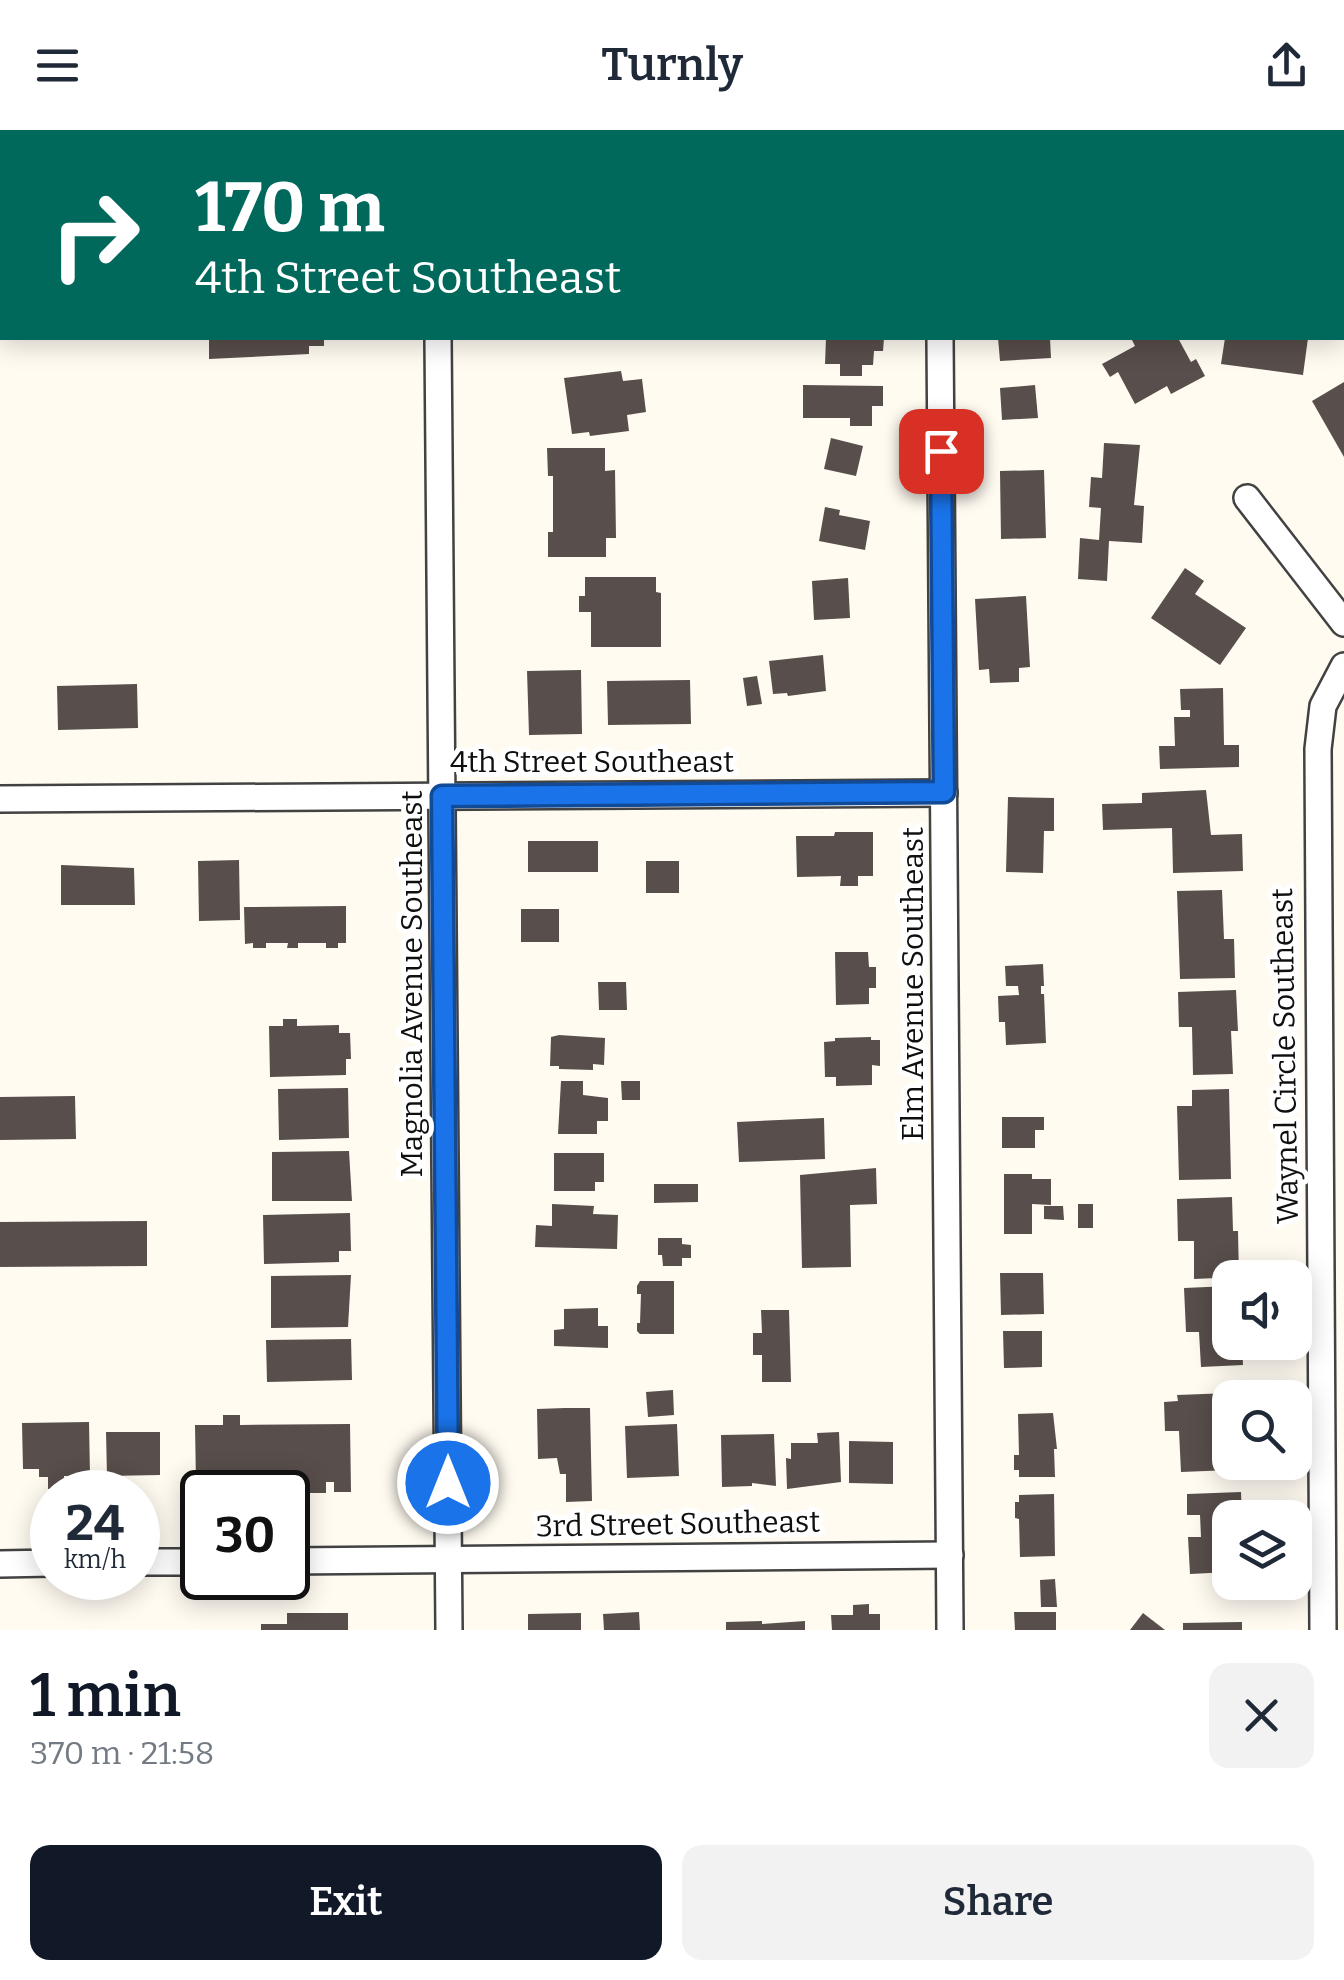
<!DOCTYPE html>
<html lang="en">
<head>
<meta charset="utf-8">
<style>
	:root { --surface:#fff; --page:#f2f2f3; --text:#1f2937; --muted:#747a83; --accent:#111827 }
	body { margin:0; font-family:Bitter,serif; background:var(--page); color:var(--text); height:100vh; display:flex; flex-direction:column; font-size:38px; white-space:nowrap }
	* { box-sizing:border-box; margin:0 }
	p { font-size:32px; color:var(--muted) }
	.icon { flex:none; width:55px; height:55px; fill:none; stroke:currentColor; stroke-width:2; stroke-linecap:round; stroke-linejoin:round }
	.map { position:relative; height:1500px; overflow:hidden }
	.details { display:flex; flex-direction:column; background:var(--surface); flex:1 }
	.details>* { flex:none }
	.guide { position:absolute; left:0px; top:0px; width:1345px; height:210px; box-shadow:0 5px 25px #0003; background:#00695c; color:#fff; overflow:hidden }
	.fabs { position:absolute; left:1212px; top:1130px; display:grid; gap:20px }
	.fabs a { display:grid; place-items:center; width:100px; height:100px; border-radius:20px; background:var(--surface); box-shadow:0 5px 25px #0003; font-size:50px }
	.speed { position:absolute; left:30px; top:1340px; display:flex; gap:20px; font-size:50px; font-weight:700; text-align:center }
	.speed>* { display:grid; place-content:center; width:130px; height:130px; border-radius:50%; background:var(--surface); box-shadow:0 5px 25px #0003; line-height:1 }
	.speed small { font-size:25px; font-weight:400 }
	.speed .limit { border:5px solid #111; border-radius:15px; background:#fff; color:#111 }
	.pin { position:absolute; display:grid; place-items:center; width:85px; height:85px; color:#fff; margin:-42px; border-radius:20px; box-shadow:0 5px 15px #0006 }
	.me { position:absolute; width:110px; margin:-55px; rotate:0deg; stroke-linejoin:round; filter:drop-shadow(0 0 8px #0008) }
	.turn { display:flex; align-items:center; gap:35px; height:210px; padding:0 30px; font-size:45px }
	.turn .icon { width:130px; height:130px; stroke-width:2.5 }
	.turn b { display:block; font-size:70px; line-height:85px }
	.round { display:grid; place-items:center; flex:none; width:105px; height:105px; border-radius:20px; background:var(--page) }
	.headline { display:flex; align-items:center; justify-content:space-between; height:170px; padding:0 30px }
	h1 { font-size:60px; font-weight:600; line-height:75px; color:var(--accent) }
	.primary-button { display:flex; gap:20px; margin-top:auto; padding:20px 30px }
	.primary-button a { flex:1; height:115px; border-radius:20px; background:var(--accent); color:#fff; font-size:40px; font-weight:600; line-height:115px; text-align:center }
	.primary-button a+a { background:var(--page); color:var(--text) }
	header { display:flex; justify-content:space-between; align-items:center; height:130px; padding:0 30px; background:var(--surface); font-size:45px; font-weight:600 }
	.map>svg:first-child { display:block }
	.building { fill:#584e4b }
	.lines { fill:none; stroke-linecap:round; stroke-linejoin:round }
	.service-casing { stroke:#424242; stroke-width:18 }
	.minor-casing { stroke:#424242; stroke-width:30 }
	.service { stroke:#fff; stroke-width:12 }
	.minor { stroke:#fff; stroke-width:25 }
	.route-casing { stroke:#114b97; stroke-width:25 }
	.route { stroke:#1a73e8; stroke-width:18 }
	.labels { text-anchor:middle; dominant-baseline:central; stroke-width:10; stroke-linejoin:round; paint-order:stroke }
	.street-label { font-size:30px; fill:#0f0f0f; stroke:#fff }
</style>
</head>
<body>
<header><svg class="icon" aria-label="menu" viewBox="0 0 24 24"><path d="M4 6h16M4 12h16M4 18h16"/></svg>Turnly<svg class="icon" aria-label="share" viewBox="0 0 24 24"><path d="M12 15V3M7 8l5-5 5 5M5 13v7h14v-7"/></svg></header>
<div class="map">
<svg width="1344" height="1500" viewBox="0 0 1344 1500">
	<rect width="100%" height="100%" fill="#fffbf1"/>
	<g class="building">
		<polygon points="209,208 324,208 324,216 309,216 309,224 209,229"/>
		<polygon points="826,208 884,208 883,221 874,221 873,235 862,235 862,246 840,246 840,234 825,234"/>
		<polygon points="998,208 1050,208 1051,228 1000,231"/>
		<polygon points="1136,208 1178,208 1191,232 1196,229 1205,246 1171,264 1167,256 1135,274 1118,242 1110,247 1102,234 1135,216 1132,210"/>
		<polygon points="1225,208 1308,208 1303,245 1221,234"/>
		<polygon points="621,241 623,251 642,249 646,282 627,285 629,301 590,306 589,302 572,304 564,248"/>
		<polygon points="1344,252 1344,327 1312,271"/>
		<polygon points="803,255 883,256 883,276 872,276 872,296 850,296 850,288 803,288"/>
		<polygon points="1035,255 1038,288 1002,290 1000,258"/>
		<polygon points="831,308 863,316 856,346 824,339"/>
		<polygon points="1104,313 1140,315 1134,375 1144,376 1142,413 1109,411 1107,451 1078,449 1080,408 1099,410 1101,378 1089,377 1091,347 1102,348"/>
		<polygon points="547,318 605,318 605,341 615,340 616,408 606,408 606,427 548,427 548,402 553,402 553,346 548,346"/>
		<polygon points="1044,340 1046,408 1001,409 1000,341"/>
		<polygon points="825,377 840,380 839,385 870,391 865,420 819,411"/>
		<polygon points="1185,438 1204,451 1195,464 1246,498 1220,535 1151,488"/>
		<polygon points="585,447 656,447 656,462 661,463 661,517 591,517 591,482 579,482 579,466 585,466"/>
		<polygon points="848,448 850,488 814,490 812,451"/>
		<polygon points="1026,466 1030,537 1019,538 1019,552 990,553 989,539 979,540 975,469"/>
		<polygon points="823,525 826,561 788,566 787,563 773,564 769,531"/>
		<polygon points="581,540 582,604 529,605 527,541"/>
		<polygon points="757,546 762,574 747,576 743,548"/>
		<polygon points="690,550 691,594 608,595 607,551"/>
		<polygon points="137,554 138,598 58,600 57,556"/>
		<polygon points="1223,558 1224,615 1239,615 1239,637 1160,639 1159,616 1175,616 1174,587 1190,587 1190,580 1181,580 1180,559"/>
		<polygon points="1206,660 1211,705 1242,704 1243,741 1173,743 1172,698 1103,700 1102,674 1142,673 1142,663"/>
		<polygon points="1008,667 1054,668 1054,701 1044,701 1043,743 1006,742"/>
		<polygon points="835,702 873,702 873,746 858,746 858,756 840,756 841,746 797,747 796,706 834,706"/>
		<rect x="528" y="711" width="70" height="31"/>
		<polygon points="239,730 240,790 199,791 198,731"/>
		<rect x="646" y="731" width="33" height="32"/>
		<polygon points="61,735 134,738 135,775 61,775"/>
		<polygon points="1222,760 1224,809 1234,809 1235,848 1180,849 1177,761"/>
		<polygon points="346,776 346,813 338,813 338,818 326,818 326,813 298,813 298,818 287,818 288,813 266,813 266,818 253,818 253,813 245,814 244,777"/>
		<rect x="521" y="779" width="38" height="33"/>
		<polygon points="835,822 868,822 869,837 876,837 876,858 869,858 869,874 836,875"/>
		<polygon points="1043,834 1044,856 1041,856 1041,864 1044,864 1046,913 1006,915 1005,892 999,892 998,866 1019,865 1018,856 1006,856 1005,836"/>
		<polygon points="598,852 626,852 627,880 599,880"/>
		<polygon points="1236,860 1238,901 1231,901 1233,944 1193,945 1192,897 1179,897 1178,862"/>
		<polygon points="283,889 297,889 297,896 339,895 339,903 350,903 351,929 346,929 346,945 270,947 269,896 283,896"/>
		<polygon points="559,905 605,908 604,935 593,934 593,940 559,939 559,936 550,936 551,907"/>
		<polygon points="871,907 871,910 880,910 880,936 872,935 872,955 836,956 836,947 825,947 824,912 835,911 835,908"/>
		<polygon points="561,951 583,951 583,965 608,968 608,991 597,991 597,1004 558,1004"/>
		<polygon points="621,951 640,951 640,970 622,970"/>
		<polygon points="348,958 349,1008 279,1010 278,959"/>
		<polygon points="1229,959 1231,1049 1179,1050 1177,976 1192,976 1192,960"/>
		<polygon points="75,966 76,1009 0,1010 0,967"/>
		<polygon points="1002,987 1044,987 1044,1000 1035,1000 1035,1018 1002,1018"/>
		<polygon points="824,988 825,1029 739,1032 737,992"/>
		<polygon points="349,1021 352,1071 272,1071 272,1022"/>
		<polygon points="554,1023 604,1023 604,1052 595,1052 595,1061 554,1061"/>
		<polygon points="876,1038 877,1074 850,1075 851,1137 802,1138 800,1045"/>
		<polygon points="1004,1044 1032,1044 1032,1049 1051,1049 1051,1075 1032,1074 1032,1104 1004,1104"/>
		<polygon points="654,1054 698,1054 698,1072 654,1073"/>
		<polygon points="1232,1067 1233,1101 1238,1101 1239,1147 1194,1149 1194,1111 1178,1111 1177,1069"/>
		<polygon points="552,1074 594,1076 593,1084 618,1085 617,1119 535,1117 536,1095 552,1096"/>
		<rect x="1078" y="1074" width="15" height="24"/>
		<polygon points="1044,1076 1063,1076 1064,1090 1044,1089"/>
		<polygon points="350,1083 351,1121 339,1121 339,1132 264,1134 263,1085"/>
		<polygon points="147,1091 147,1136 0,1137 0,1092"/>
		<polygon points="658,1108 682,1108 682,1114 691,1115 691,1128 682,1128 682,1136 663,1136 662,1125 658,1125"/>
		<polygon points="1000,1143 1043,1143 1044,1184 1001,1185"/>
		<polygon points="351,1145 348,1197 271,1198 271,1146"/>
		<polygon points="640,1151 674,1151 674,1204 640,1204 637,1201 637,1193 640,1193 641,1164 637,1164 637,1156"/>
		<polygon points="1230,1156 1230,1212 1242,1212 1243,1235 1201,1237 1199,1202 1186,1202 1184,1158"/>
		<polygon points="598,1178 598,1196 608,1196 608,1218 554,1216 554,1200 564,1199 564,1179"/>
		<polygon points="761,1180 789,1180 791,1252 762,1252 762,1225 753,1225 753,1203 762,1203"/>
		<polygon points="1003,1201 1042,1201 1042,1237 1004,1238"/>
		<polygon points="351,1209 352,1250 267,1252 266,1210"/>
		<polygon points="673,1260 674,1285 648,1287 646,1262"/>
		<polygon points="1230,1263 1230,1288 1216,1288 1217,1316 1230,1316 1231,1340 1181,1342 1179,1301 1165,1301 1164,1272 1178,1271 1177,1265"/>
		<polygon points="565,1278 590,1278 592,1371 566,1372 566,1344 560,1344 557,1328 538,1329 537,1279"/>
		<polygon points="1053,1283 1057,1319 1054,1319 1055,1347 1019,1347 1019,1340 1014,1340 1014,1325 1019,1325 1018,1284"/>
		<polygon points="223,1285 240,1285 240,1295 350,1294 351,1362 334,1362 334,1352 326,1352 326,1363 308,1363 308,1352 302,1352 302,1363 283,1362 283,1352 276,1352 276,1362 257,1362 257,1353 251,1352 251,1362 232,1362 231,1353 226,1353 227,1362 206,1362 206,1353 196,1353 195,1295 223,1295"/>
		<polygon points="89,1292 90,1346 64,1346 64,1358 48,1359 48,1347 39,1347 39,1339 23,1339 22,1293"/>
		<polygon points="677,1294 679,1346 627,1348 625,1296"/>
		<polygon points="106,1302 160,1302 160,1345 107,1346"/>
		<polygon points="839,1302 841,1352 787,1359 786,1328 791,1329 791,1313 818,1313 817,1303"/>
		<polygon points="774,1304 776,1356 752,1353 752,1356 722,1357 721,1305"/>
		<polygon points="849,1311 893,1312 893,1354 849,1353"/>
		<polygon points="1241,1362 1242,1388 1230,1388 1230,1442 1190,1444 1188,1407 1201,1407 1200,1385 1187,1385 1187,1364"/>
		<polygon points="1054,1364 1055,1426 1020,1427 1019,1389 1015,1388 1015,1372 1019,1372 1019,1365"/>
		<polygon points="1055,1449 1057,1477 1041,1477 1040,1450"/>
		<polygon points="869,1474 869,1484 880,1484 880,1500 832,1500 831,1485 853,1485 853,1475"/>
		<polygon points="639,1482 640,1500 604,1500 603,1484"/>
		<polygon points="1014,1482 1056,1482 1056,1500 1015,1500"/>
		<polygon points="287,1483 348,1483 348,1500 261,1500 261,1494 287,1494"/>
		<polygon points="581,1483 581,1500 528,1500 528,1484"/>
		<polygon points="1143,1483 1165,1500 1130,1500"/>
		<polygon points="762,1491 762,1494 805,1491 805,1500 726,1500 726,1492"/>
		<polygon points="1242,1492 1242,1500 1183,1500 1183,1493"/>
	</g>
	<g class="lines">
		<defs>
			<polyline id="service" points="664,0 664,2"/>
			<g id="minor">
				<polyline points="437,0 437,2"/>
				<polyline points="938,0 938,2"/>
				<polyline points="438,208 449,1500"/>
				<polyline points="940,208 950,1500"/>
				<polyline points="1247,368 1344,493"/>
				<polyline points="0,669 944,663"/>
				<polyline points="288,1431 950,1425"/>
				<polyline points="138,1432 202,1432"/>
				<polyline points="0,1434 52,1433"/>
				<polyline points="1323,1500 1318,619 1323,576 1344,536"/>
			</g>
		</defs>
		<use href="#service" class="service-casing"/>
		<use href="#minor" class="minor-casing"/>
		<use href="#service" class="service"/>
		<use href="#minor" class="minor"/>
	</g>
	<g class="lines">
		<defs>
			<polyline id="route" points="448,1353 442,666 944,662 941,321"/>
		</defs>
		<use href="#route" class="route-casing"/>
		<use href="#route" class="route"/>
	</g>
	<g class="labels">
		<g class="street-label">
			<text x="592" y="632">4th Street Southeast</text>
			<text transform="translate(412 854) rotate(-90)">Magnolia Avenue Southeast</text>
			<text transform="translate(913 854) rotate(-90)">Elm Avenue Southeast</text>
			<text transform="translate(1285 926) rotate(-91)">Waynel Circle Southeast</text>
			<text transform="translate(678 1394) rotate(-1)">3rd Street Southeast</text>
		</g>
	</g>
</svg>
<div class="fabs">
<a><svg class="icon" aria-label="sound" viewBox="0 0 24 24"><path d="M4 9h4l5-4v14l-5-4H4zM17 9q2 3 0 6"/></svg></a>
<a><svg class="icon" aria-label="search" viewBox="0 0 24 24"><circle cx="10" cy="10" r="6"/><path d="M15 15l6 6"/></svg></a>
<a><svg class="icon" aria-label="layers" viewBox="0 0 24 24"><path d="M12 4l9 5-9 5-9-5zM3 14l9 5 9-5"/></svg></a>
</div>
<div class="speed"><div>24<small>km/h</small></div><div class="limit">30</div></div>
<div class="pin" style="left:941px;top:321px;background:#d93025"><svg class="icon" aria-label="arrive" viewBox="0 0 24 24"><path d="M6 21V4h12l-3 4 3 4H6"/></svg></div>
<svg class="me" style="left:448px;top:1353px" viewBox="-20 -20 40 40"><circle r="17" fill="#1a73e8" stroke="#fff" stroke-width="3"/><path d="M0-11L8 9 0 5-8 9z" fill="#fff"/></svg>
<div class="guide">
<div class="turn"><svg class="icon" aria-label="right" viewBox="0 0 24 24"><path d="M7 20v-9h11M14 6l5 5-5 5"/></svg><div><b>170 m</b>4th Street Southeast</div></div>
</div>
</div>
<section class="details">
<div class="headline"><div><h1>1 min</h1><p>370 m · 21:58</p></div><a class="round"><svg class="icon" aria-label="close" viewBox="0 0 24 24"><path d="M6 6l12 12M18 6L6 18"/></svg></a></div>
<div class="primary-button"><a>Exit</a><a>Share</a></div>
</section>
</body>
</html>
